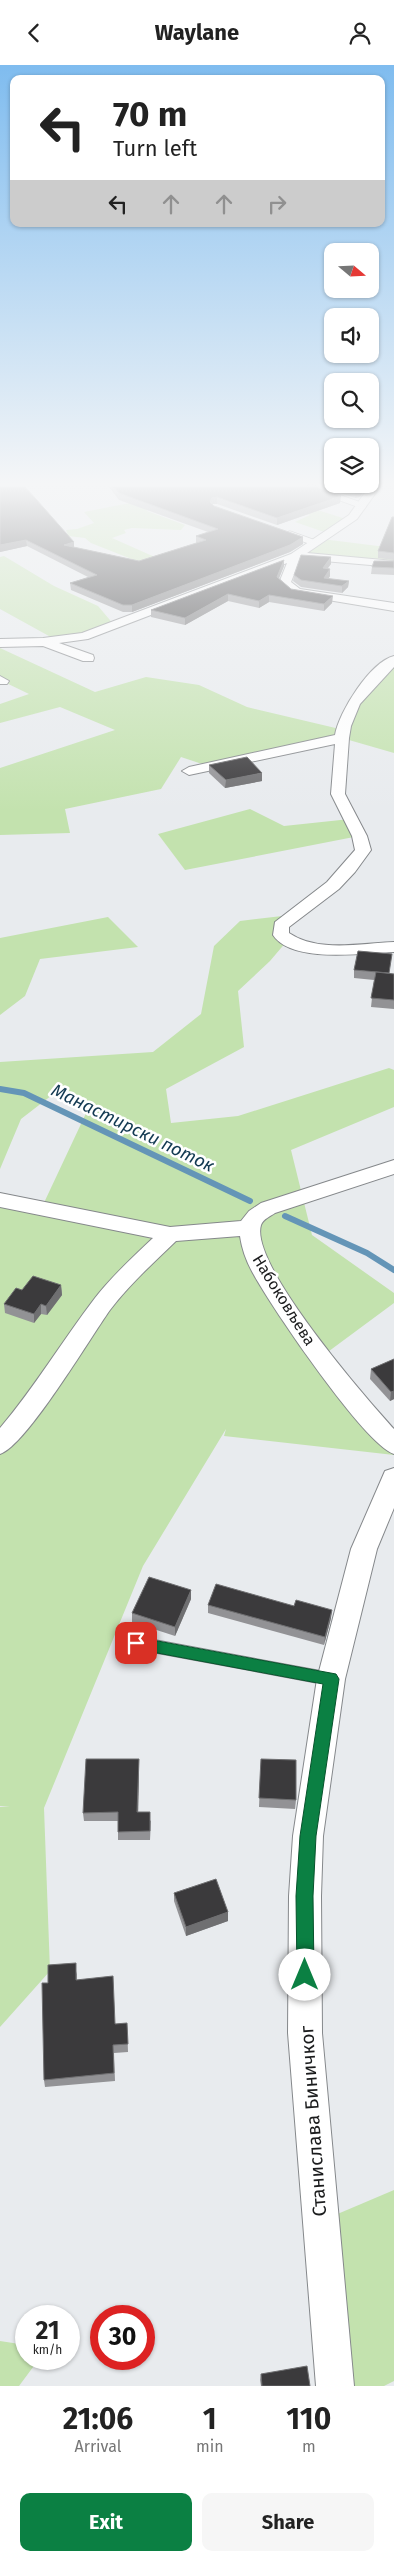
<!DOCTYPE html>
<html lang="en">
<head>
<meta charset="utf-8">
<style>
	:root { --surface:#fff; --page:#f6f6f6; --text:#222; --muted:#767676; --accent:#0b8043 }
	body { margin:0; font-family:"Fira Sans",sans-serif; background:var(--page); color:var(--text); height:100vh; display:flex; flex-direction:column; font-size:19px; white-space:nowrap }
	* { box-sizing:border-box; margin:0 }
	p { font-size:16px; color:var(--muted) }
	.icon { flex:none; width:28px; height:28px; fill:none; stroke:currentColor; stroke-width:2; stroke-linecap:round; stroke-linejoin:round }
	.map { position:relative; height:2321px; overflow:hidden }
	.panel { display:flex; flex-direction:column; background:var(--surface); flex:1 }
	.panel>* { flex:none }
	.hud { position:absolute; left:10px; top:10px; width:375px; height:152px; border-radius:10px; box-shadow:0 1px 4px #0004; background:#fff; color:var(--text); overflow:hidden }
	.needle { width:32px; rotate:109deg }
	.fabs { position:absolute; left:324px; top:178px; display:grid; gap:10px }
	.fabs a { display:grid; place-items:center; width:55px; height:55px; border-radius:10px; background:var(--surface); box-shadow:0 1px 4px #0004; font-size:25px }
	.speed { position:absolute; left:15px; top:2240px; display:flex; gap:10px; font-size:25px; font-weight:700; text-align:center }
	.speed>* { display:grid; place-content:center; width:65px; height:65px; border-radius:50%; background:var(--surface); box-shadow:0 1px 4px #0004; line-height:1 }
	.speed small { font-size:12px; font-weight:400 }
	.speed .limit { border:8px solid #d22; background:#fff; color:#111 }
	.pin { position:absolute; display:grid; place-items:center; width:42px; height:42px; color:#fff; margin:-21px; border-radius:10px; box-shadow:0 2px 8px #0006 }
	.me { position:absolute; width:55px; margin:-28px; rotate:0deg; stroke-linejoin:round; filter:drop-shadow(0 0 4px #0008) }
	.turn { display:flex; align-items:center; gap:18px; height:105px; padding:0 20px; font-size:22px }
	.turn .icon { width:65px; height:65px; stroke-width:2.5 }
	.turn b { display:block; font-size:35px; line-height:42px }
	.lanes { display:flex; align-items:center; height:48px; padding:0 20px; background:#0003; justify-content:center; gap:25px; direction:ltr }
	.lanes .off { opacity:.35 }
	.eta { display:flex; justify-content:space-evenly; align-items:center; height:85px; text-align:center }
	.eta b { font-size:30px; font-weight:700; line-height:35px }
	.action { display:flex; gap:10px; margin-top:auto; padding:10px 20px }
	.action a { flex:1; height:58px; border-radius:10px; background:var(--accent); color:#fff; font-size:20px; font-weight:700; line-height:58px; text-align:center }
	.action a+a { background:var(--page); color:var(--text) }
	header { display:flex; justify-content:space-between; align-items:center; height:65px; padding:0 20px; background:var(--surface); font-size:22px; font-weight:700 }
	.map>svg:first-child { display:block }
	.green { fill:#c3e2ae }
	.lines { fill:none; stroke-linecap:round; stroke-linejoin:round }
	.stream { stroke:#6495b7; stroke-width:6 }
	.service-far1-casing { stroke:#85888b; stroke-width:7 }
	.service-casing { stroke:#85888b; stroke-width:14 }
	.minor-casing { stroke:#85888b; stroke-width:2 }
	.service-far1 { stroke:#fff; stroke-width:5.5 }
	.service { stroke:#fff; stroke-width:12 }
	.minor { fill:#fff; fill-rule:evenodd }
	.wall { fill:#929295 }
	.shaded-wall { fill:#6f6f71 }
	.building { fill:#3b3a3c; stroke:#6f6f71 }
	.route { fill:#0b8043; stroke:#07532c }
	.labels { text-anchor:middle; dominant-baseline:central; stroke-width:5; stroke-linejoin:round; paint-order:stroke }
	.street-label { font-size:16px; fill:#1b1c1d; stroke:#fff }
	.water-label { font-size:18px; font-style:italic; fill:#123951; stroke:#fff }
	.near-street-label { font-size:19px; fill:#1b1c1d; stroke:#fff }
</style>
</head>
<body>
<header><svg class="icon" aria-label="back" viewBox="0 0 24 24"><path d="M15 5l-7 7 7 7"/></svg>Waylane<svg class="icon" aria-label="person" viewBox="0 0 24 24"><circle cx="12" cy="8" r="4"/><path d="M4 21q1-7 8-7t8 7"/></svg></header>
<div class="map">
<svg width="394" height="2321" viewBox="0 0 394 2321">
	<rect width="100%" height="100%" fill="#e8ebee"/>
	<g class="green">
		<polygon points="149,422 245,422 349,455 330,469 295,457 310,450 255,432 144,439 147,446 185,460 181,465 132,463 124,465 126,468 112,473 157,493 144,499 91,478 85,473 68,471 66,465 77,464 94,458 84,447 145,435"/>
		<polygon points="322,474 394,483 394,499 295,491"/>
		<polygon points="4,491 54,521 98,541 115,561 58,576 0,544 0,492"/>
		<polygon points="0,583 95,627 146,612 199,620 247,642 344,665 350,645 394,595 394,688 342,673 208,701 181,692 161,724 65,744 70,768 0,770 0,703 115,665 60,642 0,658 0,639 29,629 0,615"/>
		<polygon points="250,744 284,761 350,754 359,771 185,805 158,769"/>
		<polygon points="291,850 281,861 287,876 270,896 238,926 244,982 166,1024 171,1058 238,1051 389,1003 394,1005 394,1042 291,1085 312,1170 394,1228 394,1238 321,1292 394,1379 394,1390 224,1371 226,1364 143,1501 44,1743 50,1906 0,1962 0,1742 10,1742 0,1741 0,1135 42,1142 88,1044 56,1027 21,1054 0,1104 0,997 153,987 201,949 214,881 240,856"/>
		<polygon points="108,852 138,882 40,894 25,931 0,950 0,873"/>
		<polygon points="394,2125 394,2316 384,2321 335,2321 321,2156"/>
		<polygon points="0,2276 26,2280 26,2294 39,2294 19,2321 0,2321"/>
	</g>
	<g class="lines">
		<g class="stream">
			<polyline points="0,1024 24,1028 250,1136"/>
			<polyline points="285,1151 367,1188 394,1205"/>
		</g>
		<defs>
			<g id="service-far1">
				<polyline points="310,422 363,441"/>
				<polyline points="290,469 315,478"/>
			</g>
			<polyline id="service" points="137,1578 330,1614"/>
			<g id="minor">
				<polygon points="369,422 380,422 357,454 307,488 394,496 394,502 300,494 291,517 300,524 394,538 394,546 292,529 279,518 287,498 88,574 59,578 93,590 94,593 93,596 83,596 43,581 0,582 0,574 43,573 82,568 291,489 349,450"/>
				<path d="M394,591V602L360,639L351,661L349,673L345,729L367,771L371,785L355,807L339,824L289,862V868C318,888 362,878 394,877V887C364,888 292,899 273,870L275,857L327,817L355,785L352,771L331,729L335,679L189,710L182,706L189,702L335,670C339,647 370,597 394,591Z"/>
				<polygon points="0,611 9,616 7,619 0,619"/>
				<path d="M394,1095V1109L275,1148C271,1151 263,1154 261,1160C249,1199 366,1333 394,1364V1389C365,1380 272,1243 254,1210C247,1198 242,1185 240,1171L176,1176C153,1198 129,1220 110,1245C90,1273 26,1381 0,1389V1363C35,1322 62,1276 95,1233C112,1211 133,1192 153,1173L0,1142V1128L170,1162L241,1156L249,1146L261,1138Z"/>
				<polygon points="394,1403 394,1443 377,1484 345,1614 323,1771 321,1831 322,1968 354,2321 316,2321 288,1968 289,1831 293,1771 317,1614 351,1484 385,1406"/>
			</g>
		</defs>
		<use href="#service-far1" class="service-far1-casing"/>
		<use href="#service" class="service-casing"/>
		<use href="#minor" class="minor-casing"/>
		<use href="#service-far1" class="service-far1"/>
		<use href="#service" class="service"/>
		<use href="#minor" class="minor"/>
	</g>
	<g class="wall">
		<polygon points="0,422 74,477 74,482 139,496 196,478 196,471 208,467 119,435 109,422 316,422 340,438 277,460 217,439 212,439 214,441 303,472 303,479 290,487 132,547 123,547 71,525 70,518 88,512 27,481 0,487"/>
		<polygon points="323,422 365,422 365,424 360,432 355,433"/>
		<polygon points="394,452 394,495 378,493 378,486"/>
		<polygon points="394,496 394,510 371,509 372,502"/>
		<polygon points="331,499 327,503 330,504 330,511 328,514 349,516 348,522 342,528 301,522 293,516 294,510"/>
		<polygon points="284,501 279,513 291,524 332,538 324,546 269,537 259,543 228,536 185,560 151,552 151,545"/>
		<polygon points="209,700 262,716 225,723 209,708"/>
		<polygon points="354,905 394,909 394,944 371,942 374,915 354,913"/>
		<polygon points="61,1220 62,1230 47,1250 41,1249 34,1258 5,1248 4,1239 22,1225"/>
		<polygon points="394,1294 394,1334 390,1336 370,1314 371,1304"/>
		<polygon points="191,1525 191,1534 175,1571 132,1557 132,1548"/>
		<polygon points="208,1540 331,1553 324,1580 208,1548"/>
		<polygon points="139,1694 138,1747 151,1756 150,1775 118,1775 118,1756 84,1756 83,1748"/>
		<polygon points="261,1694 296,1735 295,1744 259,1742"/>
		<polygon points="174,1828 228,1847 228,1856 186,1871 174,1836"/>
		<polygon points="77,1906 77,1915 116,1959 127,1958 128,1987 114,1988 115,2016 45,2022 44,2015"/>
		<polygon points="261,2309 310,2321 261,2321 260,2315"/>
	</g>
	<g class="shaded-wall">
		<polygon points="362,422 365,422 365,424 360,432 355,433 355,427"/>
		<polygon points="341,431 340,438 277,460 277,453"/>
		<polygon points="217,432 217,439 212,439 210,437 212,433"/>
		<polygon points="303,472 303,479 290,487 132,547 132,540"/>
		<polygon points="26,475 27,481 0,487 0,480"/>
		<polygon points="74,477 74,484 64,480"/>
		<polygon points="331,492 331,499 323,510 323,503"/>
		<polygon points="284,495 284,501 277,518 277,512"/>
		<polygon points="330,504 330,511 325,519 324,513"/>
		<polygon points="349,516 348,522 342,528 342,521"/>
		<polygon points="228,529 228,536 185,560 185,553"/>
		<polygon points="269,530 269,537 259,543 259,536"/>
		<polygon points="333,531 332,538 324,546 324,539"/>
		<polygon points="262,708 262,716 225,723 226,715"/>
		<polygon points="61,1220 62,1230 47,1250 46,1241"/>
		<polygon points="41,1239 41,1249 34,1258 34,1249"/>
		<polygon points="394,1326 394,1334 390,1336 391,1327"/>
		<polygon points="191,1525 191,1534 175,1571 175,1562"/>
		<polygon points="332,1545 331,1553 324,1580 325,1572"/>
		<polygon points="139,1694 139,1703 138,1756 137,1747"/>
		<polygon points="228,1847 228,1856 186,1871 186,1862"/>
	</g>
	<g class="building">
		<polygon points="0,422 25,422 36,434 74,477 64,480 139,496 206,475 196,471 218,464 119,428 114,422 316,422 341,431 277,453 217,432 212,433 210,437 214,441 303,472 290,480 132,540 123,540 70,518 97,510 26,475 0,480"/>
		<polygon points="343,422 362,422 360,425 355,427"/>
		<polygon points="392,452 394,452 394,488 378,486"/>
		<polygon points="301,490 331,492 323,503 330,504 324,513 349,516 342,521 301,515 294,510"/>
		<polygon points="284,495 277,512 291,524 333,531 324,539 269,530 259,536 228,529 185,553 151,545"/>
		<polygon points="374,496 394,496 394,503 372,502"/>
		<polygon points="247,692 262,708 226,715 209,700"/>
		<polygon points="358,886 392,889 389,908 354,905"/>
		<polygon points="376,907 394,909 394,935 371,933"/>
		<polygon points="33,1211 61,1220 46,1241 41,1239 34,1249 4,1239 16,1223 22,1225"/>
		<polygon points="394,1294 394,1326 391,1327 371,1304"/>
		<polygon points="149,1512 191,1525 175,1562 132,1548"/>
		<polygon points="216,1519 294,1541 296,1535 332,1545 325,1572 208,1540"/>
		<polygon points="86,1694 139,1694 137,1747 150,1747 150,1766 118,1767 118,1747 83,1748"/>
		<polygon points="261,1694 296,1695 296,1735 259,1733"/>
		<polygon points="216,1814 228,1847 186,1862 174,1828"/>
		<polygon points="76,1898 76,1915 113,1911 115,1959 127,1958 128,1979 113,1980 114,2008 44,2015 42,1918 48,1918 48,1900"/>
		<polygon points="307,2301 310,2321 262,2321 261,2309"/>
	</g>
	<linearGradient id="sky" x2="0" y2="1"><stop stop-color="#7fbcef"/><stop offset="0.56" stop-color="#f5f6f7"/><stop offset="1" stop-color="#f5f6f7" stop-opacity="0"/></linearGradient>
	<rect width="394" height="747" fill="url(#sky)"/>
	<polygon class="route" points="136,1572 336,1609 339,1614 316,1771 313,1831 314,1910 311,1916 305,1918 299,1916 297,1910 296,1831 300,1771 323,1619 136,1584 131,1583 129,1578 131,1573"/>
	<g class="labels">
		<g class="street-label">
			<text transform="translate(284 1235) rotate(58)">Набоковљева</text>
		</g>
		<g class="water-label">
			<text transform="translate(133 1063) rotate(26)">Манастирски поток</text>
		</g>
		<g class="near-street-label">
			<text transform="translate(313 2056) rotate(-94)">Станислава Биничког</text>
		</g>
	</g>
</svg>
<div class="fabs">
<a><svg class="needle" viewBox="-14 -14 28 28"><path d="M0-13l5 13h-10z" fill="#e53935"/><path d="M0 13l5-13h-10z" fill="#767676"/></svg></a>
<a><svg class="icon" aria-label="sound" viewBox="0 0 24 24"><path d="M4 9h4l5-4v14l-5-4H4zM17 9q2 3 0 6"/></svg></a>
<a><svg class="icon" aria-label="search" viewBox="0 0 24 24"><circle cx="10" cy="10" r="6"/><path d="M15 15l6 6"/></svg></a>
<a><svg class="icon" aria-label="layers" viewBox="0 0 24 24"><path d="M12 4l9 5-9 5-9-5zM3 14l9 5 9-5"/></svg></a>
</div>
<div class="speed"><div>21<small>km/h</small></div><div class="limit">30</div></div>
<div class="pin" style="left:136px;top:1578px;background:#d93025"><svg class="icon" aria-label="arrive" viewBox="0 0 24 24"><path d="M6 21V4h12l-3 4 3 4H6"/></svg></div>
<svg class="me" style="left:305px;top:1910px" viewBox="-20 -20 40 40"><circle r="19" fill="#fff"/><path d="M0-13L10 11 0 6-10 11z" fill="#0b8043"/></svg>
<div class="hud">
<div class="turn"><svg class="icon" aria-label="left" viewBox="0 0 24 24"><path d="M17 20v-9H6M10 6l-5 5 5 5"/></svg><div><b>70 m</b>Turn left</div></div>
<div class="lanes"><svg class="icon" aria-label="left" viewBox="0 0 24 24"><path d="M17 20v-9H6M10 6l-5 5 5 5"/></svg><svg class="icon off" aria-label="ahead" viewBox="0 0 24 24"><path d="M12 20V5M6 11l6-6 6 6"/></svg><svg class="icon off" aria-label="ahead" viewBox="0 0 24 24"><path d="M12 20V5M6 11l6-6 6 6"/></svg><svg class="icon off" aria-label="right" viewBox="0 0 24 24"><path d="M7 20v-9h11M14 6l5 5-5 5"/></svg></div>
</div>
</div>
<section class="panel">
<div class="eta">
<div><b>21:06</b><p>Arrival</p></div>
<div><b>1</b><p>min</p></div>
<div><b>110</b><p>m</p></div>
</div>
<div class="action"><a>Exit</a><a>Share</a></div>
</section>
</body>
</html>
